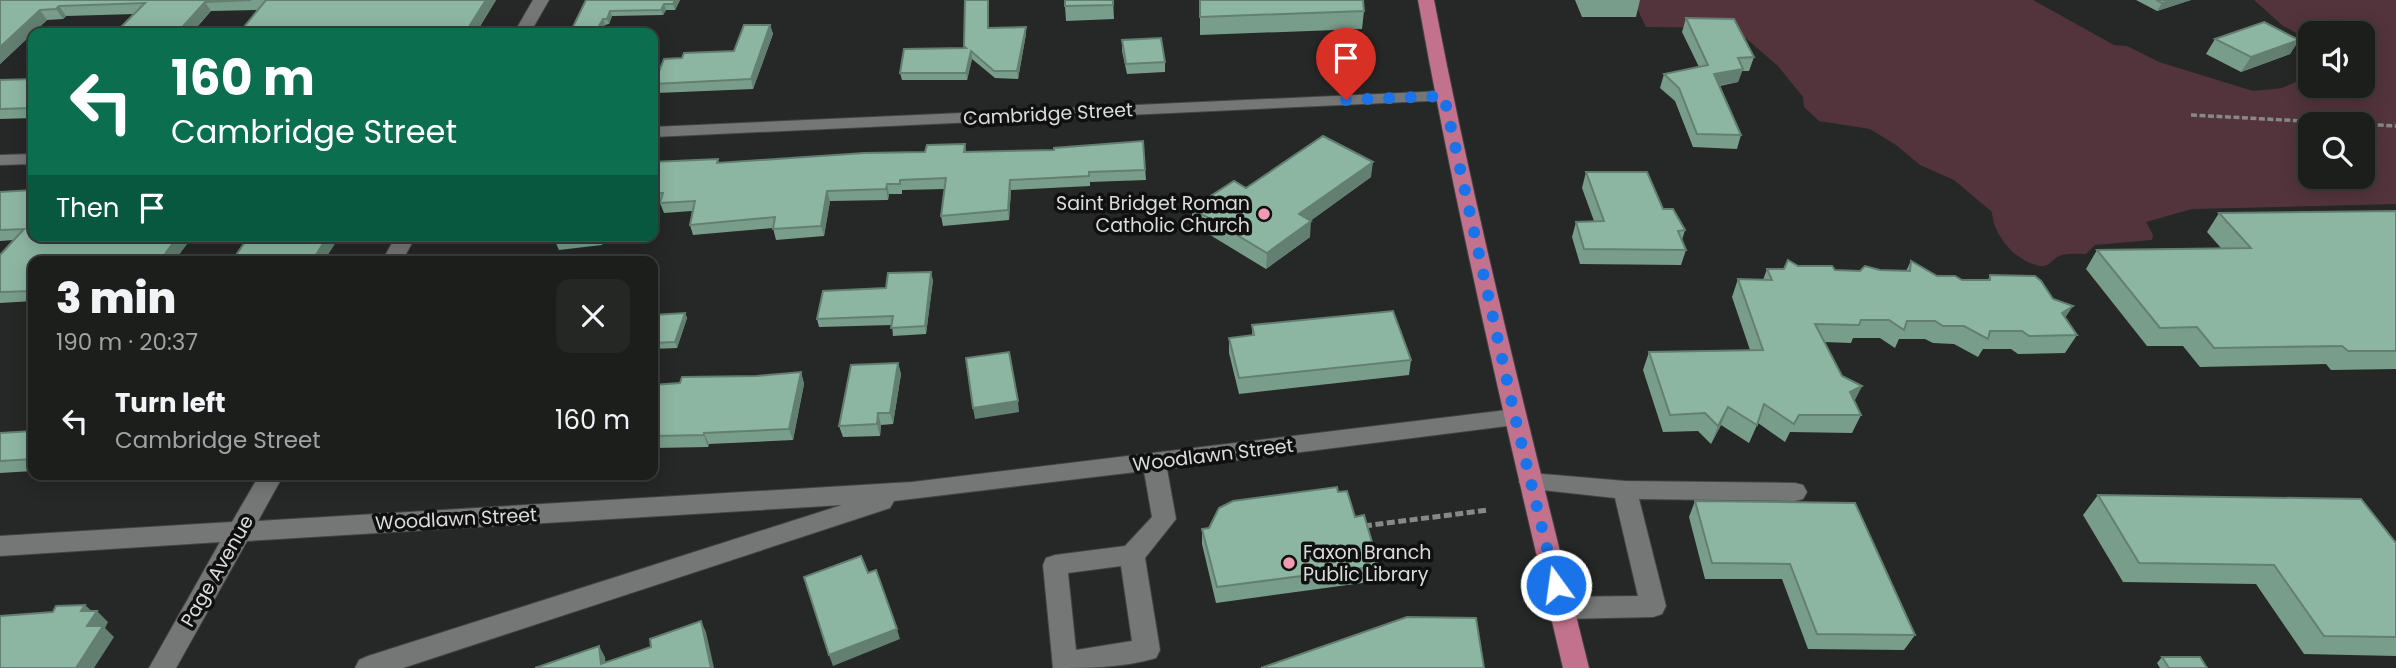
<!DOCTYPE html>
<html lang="en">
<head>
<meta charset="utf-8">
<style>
	:root { --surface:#1c1e1c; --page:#252725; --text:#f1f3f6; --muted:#a0a2a3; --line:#3a3c3b }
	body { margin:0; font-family:Poppins,sans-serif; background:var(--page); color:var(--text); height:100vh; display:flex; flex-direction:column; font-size:26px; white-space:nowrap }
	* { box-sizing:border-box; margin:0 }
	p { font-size:23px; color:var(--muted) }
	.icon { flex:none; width:38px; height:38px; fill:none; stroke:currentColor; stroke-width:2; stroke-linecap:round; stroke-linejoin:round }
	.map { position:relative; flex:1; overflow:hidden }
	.panel { position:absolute; left:28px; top:256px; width:630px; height:224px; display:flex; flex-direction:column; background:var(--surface); border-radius:14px; box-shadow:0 4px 18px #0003,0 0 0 2px var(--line) }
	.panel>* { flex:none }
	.guide { position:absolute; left:28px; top:28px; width:630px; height:214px; border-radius:14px; box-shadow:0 4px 18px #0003,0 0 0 2px var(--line); background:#0b6e4f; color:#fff; overflow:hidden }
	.fabs { position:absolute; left:2298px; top:21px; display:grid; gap:14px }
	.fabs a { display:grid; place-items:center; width:77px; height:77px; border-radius:14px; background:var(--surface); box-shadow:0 4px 18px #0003,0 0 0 2px var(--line); font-size:35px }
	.pin { position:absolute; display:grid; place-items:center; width:60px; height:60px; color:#fff; margin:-72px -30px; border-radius:50% 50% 50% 0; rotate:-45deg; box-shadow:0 0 7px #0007 }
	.pin .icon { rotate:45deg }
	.me { position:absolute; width:77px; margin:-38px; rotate:346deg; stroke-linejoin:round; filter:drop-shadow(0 0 5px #0008) }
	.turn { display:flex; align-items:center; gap:24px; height:147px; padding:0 28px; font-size:32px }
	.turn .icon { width:91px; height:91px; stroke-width:2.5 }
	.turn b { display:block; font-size:49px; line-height:60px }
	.then { display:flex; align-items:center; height:66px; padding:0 28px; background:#0003; gap:14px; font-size:26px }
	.round { display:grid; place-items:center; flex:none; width:74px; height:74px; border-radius:14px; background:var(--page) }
	.summary { display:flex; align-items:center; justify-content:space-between; height:119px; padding:0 28px }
	h1 { font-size:42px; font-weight:800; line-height:52px }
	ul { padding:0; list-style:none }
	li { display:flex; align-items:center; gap:21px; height:91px; padding:0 28px }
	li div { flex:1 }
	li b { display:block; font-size:26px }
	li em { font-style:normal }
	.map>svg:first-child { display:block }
	.green { fill:#53343d; fill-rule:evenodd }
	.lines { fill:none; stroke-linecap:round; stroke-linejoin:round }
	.minor-casing { stroke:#434544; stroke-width:2 }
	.major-casing { stroke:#434544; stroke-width:2 }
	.path-far1 { stroke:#868987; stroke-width:3.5; stroke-dasharray:6 2.5; stroke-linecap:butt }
	.path { stroke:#868987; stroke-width:5; stroke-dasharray:8 3.5; stroke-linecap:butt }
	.minor { fill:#747775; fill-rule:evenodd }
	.major { fill:#c3728d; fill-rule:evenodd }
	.wall { fill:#799d8b }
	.shaded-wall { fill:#637f71 }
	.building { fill:#8db6a2; stroke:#637f71; stroke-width:2 }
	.route { stroke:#1a73e8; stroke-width:12; stroke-dasharray:0 21.6 }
	.poi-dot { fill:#f19ab3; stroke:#0f100f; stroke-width:2.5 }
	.labels { text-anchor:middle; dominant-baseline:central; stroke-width:7; stroke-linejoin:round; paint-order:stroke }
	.street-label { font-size:19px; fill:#dbdddc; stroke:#0f100f }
	.poi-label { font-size:19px; fill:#dbdddc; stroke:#0f100f; text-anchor:end }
</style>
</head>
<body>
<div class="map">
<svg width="2396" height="668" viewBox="0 0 2396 668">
	<rect width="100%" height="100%" fill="#252826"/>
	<path class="green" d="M1633,0H2033L2114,45L2127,46L2159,62L2253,91L2282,88L2310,76V86H2362V33H2310V41L2282,25L2254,0H2396V204L2192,209L2146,222L2153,235L2152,240L2095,245L2086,254C2079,254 2066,253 2059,256C2052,259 2050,267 2040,266C2016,262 1993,235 1992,212L1954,180L1920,165L1896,145L1870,129L1819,121L1804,107L1803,97L1778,66L1734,28L1646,27ZM2310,124H2362V177H2310Z"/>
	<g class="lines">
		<defs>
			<g id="minor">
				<polygon points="533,0 549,0 530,33 514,33"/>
				<polygon points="1444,91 1453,96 1450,100 653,137 653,127"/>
				<polygon points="33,154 33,164 0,165 0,155"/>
				<polygon points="396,236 416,236 402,261 382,261"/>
				<path d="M1515,409L1523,411L1526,417L1523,423L1515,425L1167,469L1176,519L1145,558L1160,650L1156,658C1123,668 1087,668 1053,668L1043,565L1046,558L1055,555L1125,546L1152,517L1144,471L894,501L890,508L403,668H355L359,660L368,656L842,505L247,541L176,668H149L220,542L0,556V536L232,522L260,474H284L258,521L912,482ZM1121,566L1132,641L1076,650L1068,573Z"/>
				<polygon points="1531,473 1625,481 1795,483 1803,485 1807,492 1803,499 1795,501 1639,499 1666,606 1662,614 1653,617 1561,619 1552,616 1548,608 1552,600 1561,597 1638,596 1615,498 1523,488 1519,482 1523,476"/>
			</g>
			<path id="major" d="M1418,0H1434C1477,224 1534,446 1589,668H1563C1511,446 1458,224 1418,0Z"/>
		</defs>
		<use href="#minor" class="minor-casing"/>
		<use href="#major" class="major-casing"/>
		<polyline class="path-far1" points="2191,115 2396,126"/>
		<polyline class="path" points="1364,526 1488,510"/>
		<use href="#minor" class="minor"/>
		<use href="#major" class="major"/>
	</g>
	<g class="wall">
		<polygon points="0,0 496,0 476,33 239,33 258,10 211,11 192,33 115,33 135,14 66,16 63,19 47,20 0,64"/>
		<polygon points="586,0 680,0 675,10 666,10 663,15 612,16 609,24 605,25 600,33 570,33"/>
		<polygon points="965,0 989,28 1026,27 1026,34 1018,79 995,78 972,59 967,80 902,80 900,73 964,48"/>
		<polygon points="1113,0 1114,19 1066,21 1065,6"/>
		<polygon points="1200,0 1364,11 1362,29 1200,35"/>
		<polygon points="1575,0 1640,0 1636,17 1582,17"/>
		<polygon points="2136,0 2191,0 2157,11"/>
		<polygon points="1686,18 1754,57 1749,71 1742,71 1738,82 1720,86 1741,135 1737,149 1693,147 1675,101 1660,88 1664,74 1699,67 1682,32"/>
		<polygon points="770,25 773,34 753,89 657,93 654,84 682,58 734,51"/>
		<polygon points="2215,39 2299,40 2290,54 2241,72 2206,54"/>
		<polygon points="1122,40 1165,62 1165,72 1127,74 1122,51"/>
		<polygon points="33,79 33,118 0,119 0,80"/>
		<polygon points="1143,141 1146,180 1090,182 1090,186 1011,190 1009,220 943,226 941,216 945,189 902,190 902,194 889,194 888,200 830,201 824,236 776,240 773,228 693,235 690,225 692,211 664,213 660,203 653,204 653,162 718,159 719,163 925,152 965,144 966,152 1054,150"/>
		<polygon points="1586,172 1663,209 1685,230 1682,240 1686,250 1681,265 1580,264 1572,237 1576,222 1594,221 1582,188"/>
		<polygon points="1371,177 1310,221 1310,237 1266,269 1192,224 1192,208 1246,188"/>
		<polygon points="0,192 193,236 174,261 33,261 33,301 0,303 0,255 14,240 0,241"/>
		<polygon points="2396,211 2396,369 2331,370 2326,364 2200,367 2183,346 2147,346 2086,269 2097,250 2221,248 2207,232 2219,213"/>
		<polygon points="555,236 604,236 602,245 559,250 554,239"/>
		<polygon points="1911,261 1937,276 1962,280 1988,280 1990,275 2065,318 2077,335 2065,353 2018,354 2011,349 1983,349 1978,357 1954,344 1933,343 1925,339 1899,339 1895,348 1880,338 1853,338 1851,343 1824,342 1842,376 1862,386 1854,401 1861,415 1852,433 1790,432 1785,442 1758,423 1749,443 1721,425 1711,444 1698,431 1663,432 1643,370 1649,352 1750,350 1732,297 1738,279 1763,280 1767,269 1784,269 1798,266 1835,270 1906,271"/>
		<polygon points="933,280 926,334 893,336 892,325 819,327 817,319 886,288"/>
		<polygon points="685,313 687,318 677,348 653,349 653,315"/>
		<polygon points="1252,325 1411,360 1409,375 1239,394 1229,353 1229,338 1252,335"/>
		<polygon points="898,363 901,374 893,424 881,425 880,436 843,437 839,426"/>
		<polygon points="801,372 804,384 793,440 709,444 708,447 653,448 653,385 680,383"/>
		<polygon points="33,431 33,471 0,473 0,433"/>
		<polygon points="93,474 140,474 96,477"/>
		<polygon points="1338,492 1355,517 1379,566 1377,581 1216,603 1202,544 1202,529 1209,528"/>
		<polygon points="2098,495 2396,543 2396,656 2304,654 2256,584 2123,582 2083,515"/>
		<polygon points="1695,501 1915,635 1904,650 1808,649 1782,579 1705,579 1689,517"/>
		<polygon points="2162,657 2207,668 2160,668 2157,663"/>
	</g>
	<g class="shaded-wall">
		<polygon points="486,0 496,0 476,33 465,33"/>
		<polygon points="675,0 680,0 675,10 673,4"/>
		<polygon points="2172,0 2191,0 2157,11 2162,3"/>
		<polygon points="205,2 211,11 191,33 177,33"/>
		<polygon points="664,4 666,10 663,15 661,10"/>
		<polygon points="59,6 66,16 63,19 56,9"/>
		<polygon points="40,10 47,20 0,64 0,47"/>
		<polygon points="610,11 612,16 609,24 607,19"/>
		<polygon points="603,19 605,25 600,33 595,33"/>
		<polygon points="770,25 773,34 753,89 751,79"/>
		<polygon points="1026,27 1026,34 1018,79 1017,71"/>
		<polygon points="2299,40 2290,54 2241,72 2251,57"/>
		<polygon points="971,51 972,59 967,80 966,73"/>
		<polygon points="1743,69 1738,82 1710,87 1714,74"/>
		<polygon points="1373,162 1371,177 1298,230 1299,214"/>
		<polygon points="1010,180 1011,190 1009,220 1008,210"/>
		<polygon points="887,184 889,194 888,200 886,189"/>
		<polygon points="827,191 830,201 824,236 821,226"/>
		<polygon points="1311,221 1310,237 1266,269 1267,253"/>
		<polygon points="178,236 193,236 174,261 160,261"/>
		<polygon points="328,236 340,236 324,261 312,261"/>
		<polygon points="598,236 604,236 602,245"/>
		<polygon points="931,272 933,280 926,334 925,326"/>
		<polygon points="2073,306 2061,324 2062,313"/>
		<polygon points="685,313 687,318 677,348 675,342"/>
		<polygon points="898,363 901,374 893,424 890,413"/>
		<polygon points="801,372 804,384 793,440 789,429"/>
		<polygon points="1862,386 1853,404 1850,392"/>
		<polygon points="1018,401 1019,412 975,419 973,408"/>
		<polygon points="1728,407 1721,425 1711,444 1718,426"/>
		<polygon points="878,413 881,425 880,436 877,424"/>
		<polygon points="704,433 709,444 708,447 704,435"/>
		<polygon points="85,605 95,614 97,611 108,622 105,628 114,637 94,668 76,668 87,626 81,611"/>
		<polygon points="701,621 706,632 714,668 711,668"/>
		<polygon points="897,629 900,639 833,666 829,655"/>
		<polygon points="599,646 605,657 606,668 601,664"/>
	</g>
	<g class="building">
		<polygon points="0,0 251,0 205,2 177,33 115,33 145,3 59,6 56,9 40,10 0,47"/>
		<polygon points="266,0 486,0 465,33 239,33"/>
		<polygon points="586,0 675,0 673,4 664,4 661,10 610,11 607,19 603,19 595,33 570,33"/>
		<polygon points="965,0 988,0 988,28 1026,27 1017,71 994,71 971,51 966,73 900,73 904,49 966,48 964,46"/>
		<polygon points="1065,0 1113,0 1113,5 1065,6"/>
		<polygon points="1200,0 1363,0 1364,11 1200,17"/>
		<polygon points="2156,0 2172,0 2162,3"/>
		<polygon points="1686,18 1734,19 1754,57 1738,58 1743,69 1714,74 1741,135 1697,134 1679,88 1664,74 1708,65"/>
		<polygon points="2264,22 2299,40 2251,57 2215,39"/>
		<polygon points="744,25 770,25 751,79 654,84 664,59 682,58 684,53 734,51"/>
		<polygon points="1161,38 1165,62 1126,64 1122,40"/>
		<polygon points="33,79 33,108 0,109 0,80"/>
		<polygon points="1323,136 1373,162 1299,214 1311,221 1267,253 1192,208 1234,181 1246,188"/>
		<polygon points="1143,141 1145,170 1089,172 1089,176 1010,180 1008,210 941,216 946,178 900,180 900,184 887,184 886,189 827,191 821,226 773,229 775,217 690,225 695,201 660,203 663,193 653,193 653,162 718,159 717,163 864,153 925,152 927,145 965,144 964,152 1054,150 1054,148"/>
		<polygon points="1586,172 1647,172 1663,209 1673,209 1685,230 1678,231 1686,250 1584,249 1576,222 1604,221"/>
		<polygon points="33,190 33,236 178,236 160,261 33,261 33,291 0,292 0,255 24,229 0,230 0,192"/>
		<polygon points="2396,211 2396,351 2348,351 2342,346 2214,348 2197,327 2160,328 2097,250 2251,248 2219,213"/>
		<polygon points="249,236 328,236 312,261 232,261"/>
		<polygon points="555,236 583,236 554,239"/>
		<polygon points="1788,260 1798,266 1832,266 1835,270 1860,271 1865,266 1880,270 1910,271 1911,261 1937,276 1955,276 1962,280 1990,280 1990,275 2035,276 2041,281 2053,299 2073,306 2062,313 2077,335 2029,336 2022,331 1990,331 1988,339 1964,326 1943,326 1935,321 1907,321 1904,330 1889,320 1861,320 1859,325 1815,324 1842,376 1862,386 1850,392 1861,415 1799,415 1794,424 1764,404 1757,425 1728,407 1718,426 1705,413 1670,415 1649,352 1763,350 1738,279 1772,280 1767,269 1784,269"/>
		<polygon points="931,272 925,326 891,328 893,316 817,319 823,291 886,288 888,273"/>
		<polygon points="1393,311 1411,360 1239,378 1229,338 1254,335 1252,325"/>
		<polygon points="685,313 675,342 653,343 653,315"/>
		<polygon points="1009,352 1018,401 973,408 966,358"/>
		<polygon points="898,363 890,413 878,413 877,424 839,426 851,365"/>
		<polygon points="801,372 789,429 704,433 704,435 653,436 653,385 680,383 682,377 757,376"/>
		<polygon points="33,431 33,459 0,461 0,433"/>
		<polygon points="1337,487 1338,492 1347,491 1355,517 1364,515 1379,566 1217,587 1202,529 1209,528 1219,508 1233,501"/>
		<polygon points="2098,495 2361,499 2396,543 2396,637 2324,636 2274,565 2139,563"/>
		<polygon points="1695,501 1855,503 1915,635 1817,634 1790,564 1712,563"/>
		<polygon points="861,556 868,573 876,570 897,629 829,655 804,577"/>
		<polygon points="85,605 81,611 97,611 87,626 103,626 76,668 0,668 0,616 53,612 56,606"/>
		<polygon points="1407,617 1476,618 1484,668 1261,668"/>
		<polygon points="701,621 711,668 535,668 599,646 601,664 651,647 650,639"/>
		<polygon points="2162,657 2200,657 2207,668 2169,668"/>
	</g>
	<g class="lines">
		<polyline class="route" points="1346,100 1444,96 1515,417 1556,585"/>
	</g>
	<g class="poi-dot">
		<circle cx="1264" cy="214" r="7"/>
		<circle cx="1289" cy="563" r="7"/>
	</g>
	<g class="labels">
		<g class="street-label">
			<text transform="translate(1048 114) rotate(-3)">Cambridge Street</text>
			<text transform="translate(1213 455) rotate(-7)">Woodlawn Street</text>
			<text transform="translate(456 519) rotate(-3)">Woodlawn Street</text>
			<text transform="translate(217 571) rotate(-60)">Page Avenue</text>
		</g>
		<g class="poi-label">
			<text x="1250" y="203">Saint Bridget Roman<tspan x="1250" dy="22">Catholic Church</tspan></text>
			<text x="1303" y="552" text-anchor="start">Faxon Branch<tspan x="1303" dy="22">Public Library</tspan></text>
		</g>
	</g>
</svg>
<div class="fabs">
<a><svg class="icon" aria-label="sound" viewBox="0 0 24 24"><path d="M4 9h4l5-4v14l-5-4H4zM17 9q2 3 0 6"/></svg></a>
<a><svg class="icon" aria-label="search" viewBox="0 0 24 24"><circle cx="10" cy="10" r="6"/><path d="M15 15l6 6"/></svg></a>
</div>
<div class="pin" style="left:1346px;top:100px;background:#d93025"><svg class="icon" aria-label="arrive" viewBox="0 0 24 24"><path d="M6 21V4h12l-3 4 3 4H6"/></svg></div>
<svg class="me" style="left:1556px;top:585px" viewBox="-20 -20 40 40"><circle r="17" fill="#1a73e8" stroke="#fff" stroke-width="3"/><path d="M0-11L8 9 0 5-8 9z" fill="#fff"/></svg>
<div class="guide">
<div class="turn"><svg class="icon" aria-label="left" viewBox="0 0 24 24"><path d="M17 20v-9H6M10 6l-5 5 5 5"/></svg><div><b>160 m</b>Cambridge Street</div></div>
<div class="then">Then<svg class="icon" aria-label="arrive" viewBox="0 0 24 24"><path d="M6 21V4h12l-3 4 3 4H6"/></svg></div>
</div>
<section class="panel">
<div class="summary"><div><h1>3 min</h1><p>190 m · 20:37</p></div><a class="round"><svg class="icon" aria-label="close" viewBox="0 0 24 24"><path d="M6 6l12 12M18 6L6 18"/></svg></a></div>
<ul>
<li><svg class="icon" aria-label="left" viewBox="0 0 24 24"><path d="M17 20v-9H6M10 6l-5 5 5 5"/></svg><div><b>Turn left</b><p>Cambridge Street</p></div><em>160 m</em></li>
</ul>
</section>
</div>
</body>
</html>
